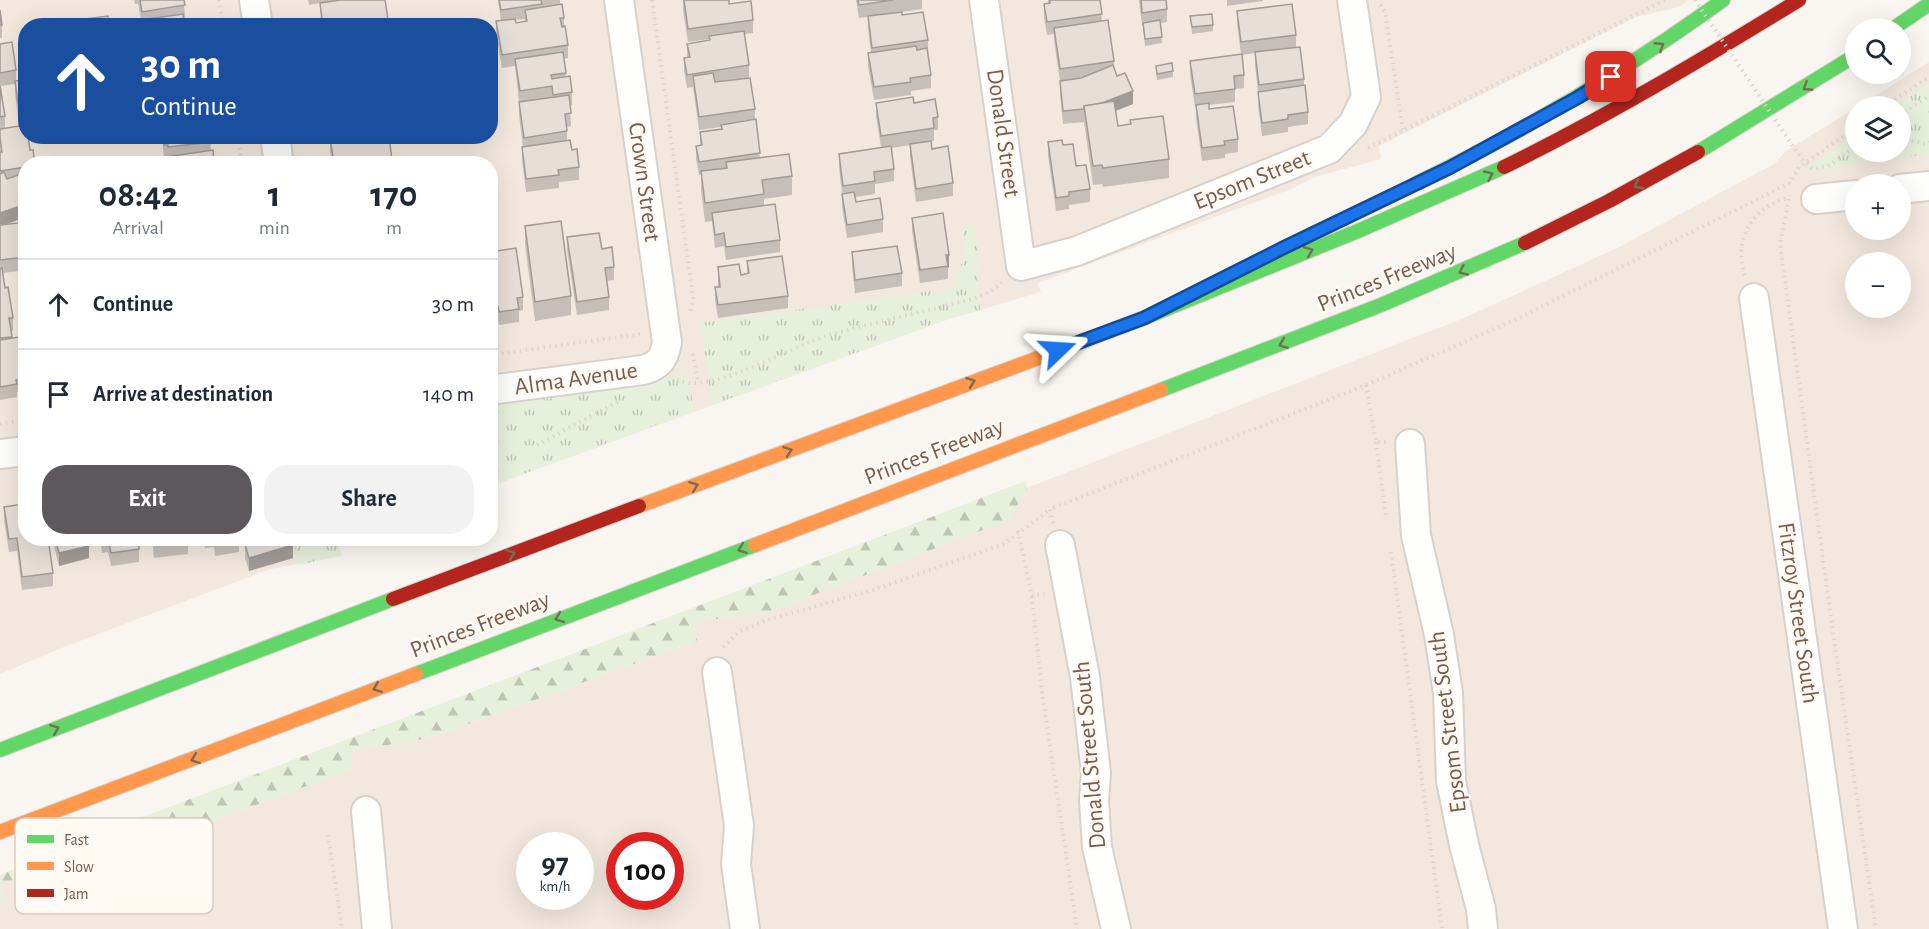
<!DOCTYPE html>
<html lang="en">
<head>
<meta charset="utf-8">
<style>
	:root { --surface:#fff; --page:#f2f2f3; --text:#1f2937; --muted:#747a83; --line:#e0e1e3; --accent:#5c585b }
	body { margin:0; font-family:"Alegreya Sans",sans-serif; background:var(--page); color:var(--text); height:100vh; display:flex; flex-direction:column; font-size:22px; white-space:nowrap }
	* { box-sizing:border-box; margin:0 }
	p { font-size:20px; color:var(--muted) }
	.icon { flex:none; width:33px; height:33px; fill:none; stroke:currentColor; stroke-width:2; stroke-linecap:round; stroke-linejoin:round }
	.map { position:relative; flex:1; overflow:hidden }
	.drawer { position:absolute; left:18px; top:156px; width:480px; height:390px; display:flex; flex-direction:column; background:var(--surface); border-radius:24px; box-shadow:0 6px 24px #0002 }
	.drawer>* { flex:none }
	.hud { position:absolute; left:18px; top:18px; width:480px; height:126px; border-radius:24px; box-shadow:0 6px 24px #0002; background:#1a4fa0; color:#fff; overflow:hidden }
	.controls { position:absolute; left:1845px; top:18px; display:grid; gap:12px }
	.controls a { display:grid; place-items:center; width:66px; height:66px; border-radius:50%; background:var(--surface); box-shadow:0 6px 24px #0002; font-size:30px }
	.speed { position:absolute; left:516px; top:832px; display:flex; gap:12px; font-size:30px; font-weight:700; text-align:center }
	.speed>* { display:grid; place-content:center; width:78px; height:78px; border-radius:50%; background:var(--surface); box-shadow:0 6px 24px #0002; line-height:1 }
	.speed small { font-size:15px; font-weight:400 }
	.speed .limit { border:9px solid #d22; background:#fff; color:#111 }
	.pin { position:absolute; display:grid; place-items:center; width:51px; height:51px; color:#fff; margin:-26px; border-radius:12px; box-shadow:0 3px 9px #0006 }
	.me { position:absolute; width:66px; margin:-33px; rotate:70deg; stroke-linejoin:round; filter:drop-shadow(0 0 4px #0008) }
	.turn { display:flex; align-items:center; gap:21px; height:126px; padding:0 24px; font-size:27px }
	.turn .icon { width:78px; height:78px; stroke-width:2.5 }
	.turn b { display:block; font-size:42px; line-height:51px }
	.eta { display:flex; justify-content:space-evenly; align-items:center; height:102px; text-align:center }
	.eta b { font-size:36px; font-weight:600; line-height:42px }
	.action { display:flex; gap:12px; margin-top:auto; padding:12px 24px }
	.action a { flex:1; height:69px; border-radius:24px; background:var(--accent); color:#fff; font-size:24px; font-weight:600; line-height:69px; text-align:center }
	.action a+a { background:var(--page); color:var(--text) }
	ul { padding:0; list-style:none }
	li { display:flex; align-items:center; gap:18px; height:90px; padding:0 24px; border-top:2px solid var(--line) }
	li div { flex:1 }
	li b { display:block; font-size:22px }
	li em { font-style:normal }
	.map>svg:first-child { display:block }
	.residential { fill:#f2e8de; fill-rule:evenodd }
	.forest { fill:url(#forest-firs) }
	.park { fill:url(#park-tufts) }
	.lines { fill:none; stroke-linecap:round; stroke-linejoin:round }
	.street-casing { stroke:#d7d1cb; stroke-width:32 }
	.fast-casing { stroke:#dad1cc; stroke-width:16 }
	.slow-casing { stroke:#dad1cc; stroke-width:16 }
	.jam-casing { stroke:#dad1cc; stroke-width:16 }
	.path { stroke:#dcd5d0; stroke-width:4; stroke-dasharray:1.5 4.5; stroke-linecap:butt }
	.street { stroke:#fefefd; stroke-width:28 }
	.fast { stroke:#63d668; stroke-width:14 }
	.slow { stroke:#ff974d; stroke-width:14 }
	.jam { stroke:#b3261e; stroke-width:14 }
	.path-bridge { stroke:#dcd5d0; stroke-width:4; stroke-dasharray:1.5 4.5; stroke-linecap:butt }
	.wall { fill:#c6bfb9; fill-rule:evenodd }
	.shaded-wall { fill:#a19b96 }
	.building { fill:#e6ded7; stroke:#a19b96; stroke-width:1.5 }
	.oneway { stroke:#776e51 }
	.route-casing { stroke:#114b97; stroke-width:15 }
	.route { stroke:#1a73e8; stroke-width:10 }
	.labels { text-anchor:middle; dominant-baseline:central; stroke-width:4.5; stroke-linejoin:round; paint-order:stroke }
	.street-label { font-size:24px; fill:#7a5c4d; stroke:#fffaf3 }
	.key { fill:#fffaf3; stroke:#d7cbc1; stroke-width:1.5 }
	.key-label { font-size:16px; fill:#7a5c4d }
</style>
</head>
<body>
<div class="map">
<svg width="1929" height="929" viewBox="0 0 1929 929">
	<defs>
		<pattern id="forest-firs" width="22" height="20" patternUnits="userSpaceOnUse" patternTransform="scale(1.5)"><rect width="22" height="20" fill="#e7f0db"/><path d="M5 1l3.5 6h-7zM16 11l3.5 6h-7z" fill="#c0c6b4"/></pattern>
		<pattern id="park-tufts" width="24" height="20" patternUnits="userSpaceOnUse" patternTransform="scale(1.5)"><rect width="24" height="20" fill="#e7f0db"/><path d="M3 7l-1-3M5 7V3M7 7l1-3M15 17l-1-3M17 17v-4M19 17l1-3" fill="none" stroke="#c0c6b4"/></pattern>
	</defs>
	<rect width="100%" height="100%" fill="#f9f5f0"/>
	<g class="residential">
		<path d="M0,0H1689L1679,7L1636,17L1379,146L1381,159L1315,177L1291,189L1038,283L1041,292L946,320L491,486L490,164H26V538L348,539L339,542L341,556L270,569L64,647L0,674ZM26,26H490V136H26Z"/>
		<path d="M1929,62V929H0V900L3,899L2,882L82,870L352,769L350,751L430,738L697,641L694,622L772,611L1008,520L1027,488L1464,318L1617,248L1774,164L1786,151L1855,108L1856,152H1900V106H1859ZM1856,184H1900V230H1856ZM1856,262H1900V308H1856ZM530,846H580V897H530ZM620,846H670V897H620Z"/>
	</g>
	<polygon class="forest" points="1026,481 1027,488 1009,520 772,611 695,622 697,641 430,738 350,751 352,769 82,870 2,882 3,899 0,900 0,875 67,846"/>
	<g class="park">
		<polygon points="1929,83 1929,154 1802,171 1855,134 1856,152 1900,152 1900,106 1895,106"/>
		<polygon points="976,224 980,310 946,320 712,405 701,323 953,288 953,276 963,262 964,226"/>
		<polygon points="688,375 694,411 491,486 491,403"/>
		<polygon points="294,539 294,538 348,539 339,542 341,556 298,565"/>
	</g>
	<g class="lines">
		<defs>
			<g id="street">
				<polyline points="254,0 258,26"/>
				<polyline points="984,0 1021,266 1077,251 1329,149 1353,124 1366,97 1352,0"/>
				<polyline points="275,136 279,164"/>
				<polyline points="1900,189 1929,186"/>
				<polyline points="1816,199 1856,195"/>
				<polyline points="1754,298 1843,929"/>
				<path d="M490,390L643,370C660,365 664,359 667,342L619,0"/>
				<polyline points="1410,444 1416,535 1439,635 1448,693 1451,781 1464,845 1481,909 1483,929"/>
				<polyline points="0,454 26,451"/>
				<polyline points="1060,545 1085,677 1096,773 1094,801 1097,847 1116,929"/>
				<polyline points="717,672 739,826 736,864 745,929"/>
				<polyline points="366,811 377,929"/>
			</g>
			<g id="fast">
				<polyline points="1894,28 1929,4"/>
				<polyline points="1698,152 1856,55"/>
				<path d="M1417,183C1525,131 1626,70 1723,0"/>
				<polyline points="1057,351 1144,318 1358,231 1504,167"/>
				<polyline points="1161,390 1381,305 1525,243"/>
				<polyline points="416,674 755,545"/>
				<polyline points="0,750 393,599"/>
			</g>
			<g id="slow">
				<polyline points="639,506 1057,351"/>
				<polyline points="755,545 1161,390"/>
				<polyline points="0,832 416,674"/>
			</g>
			<g id="jam">
				<path d="M1504,167C1606,117 1703,59 1799,0"/>
				<polyline points="1525,243 1609,201 1698,152"/>
				<polyline points="393,599 639,506"/>
			</g>
		</defs>
		<use href="#street" class="street-casing"/>
		<use href="#fast" class="fast-casing"/>
		<use href="#slow" class="slow-casing"/>
		<use href="#jam" class="jam-casing"/>
		<g class="path">
			<polyline points="219,0 223,26"/>
			<polyline points="652,0 693,298 691,311"/>
			<polyline points="1380,5 1385,12 1403,130"/>
			<polyline points="1885,106 1929,77"/>
			<polyline points="1900,115 1929,96"/>
			<polyline points="238,136 242,164"/>
			<polyline points="1900,138 1929,145"/>
			<polyline points="1368,148 1665,0"/>
			<polyline points="1828,166 1856,146"/>
			<path d="M1745,275C1732,240 1754,205 1789,198L1780,244L1833,633L1876,929"/>
			<polyline points="693,354 698,382"/>
			<polyline points="490,355 641,334"/>
			<path d="M677,380C711,396 793,345 829,335C875,322 922,312 969,300L986,294L1002,283"/>
			<polyline points="1366,385 1376,442 1386,442"/>
			<polyline points="0,424 26,420"/>
			<polyline points="1376,442 1386,518"/>
			<polyline points="537,445 619,401"/>
			<polyline points="1053,523 1050,509 1366,385 1519,318 1790,183 1799,167 1856,128"/>
			<polyline points="1018,531 1032,596 1044,594"/>
			<polyline points="1391,552 1442,929"/>
			<polyline points="1032,596 1042,692 1077,929"/>
			<polyline points="723,647 740,631 770,619 873,590 1004,544 1050,509"/>
			<polyline points="328,835 342,929"/>
		</g>
		<use href="#street" class="street"/>
		<use href="#fast" class="fast"/>
		<use href="#slow" class="slow"/>
		<use href="#jam" class="jam"/>
		<polyline class="path-bridge" points="1695,0 1803,161 1813,169 1828,166"/>
	</g>
	<g class="wall">
		<polygon points="134,0 187,0 184,0 185,18 183,19 184,26 141,26 141,20 138,4 135,4"/>
		<polygon points="308,0 385,0 389,26 321,26 320,3 309,5"/>
		<path d="M498,0H560V5L564,18V26L568,45V58L564,59L566,76L572,92V105H570L571,126L567,127V140L579,167V180L559,182V188L526,192L522,160V147H523L519,115V102L515,66L502,68L496,34V21H501ZM525,19V21L516,23L515,20Z"/>
		<polygon points="683,0 729,4 753,20 753,33 744,34 749,65 749,78 755,109 755,120 760,158 792,176 792,195 764,199 764,206 780,240 780,252 726,260 724,246 715,248 712,221 705,222 701,190 701,175 699,175 696,159 696,146 700,146 700,132 721,129 721,127 699,130 693,87 687,88 684,71 684,58 687,57 687,44 709,40 709,39 688,42 683,10"/>
		<polygon points="856,0 922,0 922,9 902,12 902,15 928,40 928,49 931,75 931,88 911,91 911,95 874,100 868,66 868,53 871,53 868,29 868,17 859,18"/>
		<polygon points="1048,0 1100,0 1102,21 1114,61 1114,68 1117,76 1133,104 1116,111 1118,126 1169,159 1169,178 1103,187 1102,184 1093,185 1084,122 1063,124 1060,94 1060,81 1054,41 1054,34 1047,35 1044,17 1044,4 1048,4"/>
		<polygon points="1139,0 1166,0 1167,9 1167,22 1161,23 1162,43 1145,46 1143,25 1142,26"/>
		<polygon points="1227,0 1263,0 1263,1 1227,6"/>
		<polygon points="0,10 2,25 2,38 0,38"/>
		<polygon points="1237,11 1296,35 1296,47 1304,79 1304,85 1308,112 1308,124 1288,127 1288,132 1262,136 1258,105 1258,92 1255,65 1255,53 1242,55 1244,75 1244,88 1235,89 1235,102 1209,105 1209,109 1238,139 1238,152 1225,154 1225,158 1202,161 1196,118 1196,107 1195,107 1190,74 1190,61 1241,54 1237,24"/>
		<polygon points="1190,16 1213,25 1213,31 1192,34"/>
		<polygon points="0,44 16,70 16,81 26,80 26,115 18,116 15,94 15,84 1,86 5,116 5,128 26,164 26,217 5,225 26,222 26,270 3,273 5,288 13,318 13,331 11,331 12,338 21,351 26,362 26,391 17,392 17,397 0,400"/>
		<polygon points="1156,66 1173,71 1173,77 1157,80 1156,72"/>
		<polygon points="876,103 914,103 938,117 938,130 934,130 934,141 931,141 932,149 953,183 953,196 916,202 910,157 910,145 892,148 894,169 894,181 875,184 875,194 855,197 856,202 883,219 883,232 847,238 842,207 842,194 839,167 839,154 881,147 876,116"/>
		<polygon points="162,136 210,136 211,150 214,164 159,164 159,158 164,157"/>
		<polygon points="330,138 392,160 392,164 332,164 330,151"/>
		<polygon points="1048,142 1063,145 1090,189 1090,202 1069,205 1069,209 1056,211 1048,155"/>
		<polygon points="943,213 949,268 948,268 948,279 920,283 912,231 912,218"/>
		<polygon points="525,226 571,296 571,315 535,321 525,245"/>
		<polygon points="567,237 602,249 614,267 614,280 606,281 609,297 609,310 577,315 567,250"/>
		<polygon points="490,252 523,297 523,310 519,311 519,322 499,325 498,319 490,320"/>
		<polygon points="852,252 902,273 902,286 855,293 852,265"/>
		<polygon points="747,261 788,296 788,308 718,318 715,300 715,287 718,287 718,267 741,275 747,274"/>
		<polygon points="4,507 25,514 53,573 53,586 22,590 17,551 9,552 4,520"/>
		<polygon points="52,538 87,538 89,558 59,566"/>
		<polygon points="100,538 138,538 139,549 139,562 111,566 108,552 102,553"/>
		<polygon points="152,538 188,538 188,554 154,558"/>
		<polygon points="204,538 239,538 239,552 215,556 214,547 205,548"/>
		<polygon points="253,538 291,538 293,558 249,571 245,558 245,545 253,543"/>
	</g>
	<g class="shaded-wall">
		<polygon points="1133,91 1133,104 1090,121 1090,108"/>
		<polygon points="26,204 26,217 0,226 0,213"/>
		<polygon points="946,255 949,255 949,268 948,268"/>
		<polygon points="293,545 293,558 249,571 249,558"/>
		<polygon points="89,546 89,558 59,566 59,553"/>
	</g>
	<g class="building">
		<polygon points="140,0 184,0 185,5 142,12"/>
		<polygon points="341,0 385,0 389,26 323,26 320,3"/>
		<polygon points="499,0 541,0 542,4 501,10"/>
		<polygon points="684,0 729,0 729,4 751,1 753,20 688,29"/>
		<polygon points="858,0 893,0 859,5"/>
		<polygon points="1050,0 1100,0 1102,14 1047,22 1044,4 1050,3"/>
		<polygon points="1141,0 1166,0 1167,9 1142,13"/>
		<polygon points="562,4 564,18 560,18 562,27 565,26 568,45 502,55 496,21 515,19 516,23 527,21 525,10"/>
		<polygon points="1292,4 1296,35 1241,42 1237,11"/>
		<polygon points="0,10 2,25 0,25"/>
		<polygon points="902,12 902,15 923,12 928,40 872,48 868,16"/>
		<polygon points="183,14 184,26 141,26 141,20"/>
		<polygon points="1212,14 1213,25 1192,27 1190,16"/>
		<polygon points="108,16 109,26 78,26 78,20"/>
		<polygon points="1108,20 1114,61 1060,69 1054,28"/>
		<polygon points="1160,20 1162,37 1145,39 1143,23"/>
		<polygon points="744,31 749,65 687,75 684,58 690,57 687,44 710,40 709,36"/>
		<polygon points="12,42 16,70 0,73 0,44"/>
		<polygon points="916,46 917,50 927,48 931,75 910,78 911,82 874,87 868,53"/>
		<polygon points="1300,47 1304,79 1259,85 1255,52"/>
		<polygon points="563,52 566,73 551,75 552,79 570,76 572,92 553,95 552,86 520,91 515,59"/>
		<polygon points="1242,54 1244,75 1234,76 1235,89 1195,94 1190,61"/>
		<polygon points="1172,63 1173,71 1157,74 1156,66"/>
		<polygon points="1113,65 1117,76 1125,73 1133,91 1102,103 1084,106 1084,109 1063,111 1060,81 1081,78"/>
		<polygon points="713,73 715,82 750,78 755,109 699,117 693,76"/>
		<polygon points="26,80 26,102 18,103 15,81"/>
		<polygon points="1305,85 1308,112 1288,115 1288,119 1262,123 1258,92"/>
		<polygon points="0,86 5,116 0,117"/>
		<polygon points="569,95 571,113 565,114 567,131 524,138 519,102"/>
		<polygon points="913,97 914,103 935,99 938,117 933,118 934,128 881,136 876,103"/>
		<polygon points="1114,101 1118,126 1131,124 1130,120 1163,116 1169,159 1103,168 1102,165 1093,166 1084,106"/>
		<polygon points="1209,103 1209,109 1233,106 1238,139 1224,141 1225,145 1202,148 1196,105"/>
		<polygon points="756,119 760,153 699,162 696,146 702,145 700,132 722,129 721,125"/>
		<polygon points="26,125 26,136 28,136 30,150 33,150 35,164 26,164 26,167 0,171 0,152 2,152 0,138 0,129"/>
		<polygon points="163,136 210,136 211,142 168,147 168,145 164,145"/>
		<polygon points="337,136 389,136 392,160 367,164 334,164 330,138"/>
		<polygon points="570,140 572,150 577,149 579,167 558,170 559,175 526,179 522,147"/>
		<polygon points="1062,140 1063,145 1073,144 1076,166 1086,165 1090,189 1069,192 1069,196 1056,198 1048,142"/>
		<polygon points="931,141 932,149 948,146 953,183 916,189 910,144"/>
		<polygon points="891,146 894,169 874,172 875,181 843,186 839,154"/>
		<polygon points="213,150 214,164 160,164 159,158"/>
		<polygon points="789,154 792,176 762,180 764,194 705,203 701,171 727,168 726,162"/>
		<polygon points="4,172 7,179 26,172 26,204 0,213 0,174"/>
		<polygon points="854,192 856,202 880,198 883,219 847,225 842,194"/>
		<polygon points="775,204 780,240 726,247 724,233 715,235 712,213"/>
		<polygon points="943,213 949,255 946,255 948,266 920,270 912,218"/>
		<polygon points="561,221 571,296 535,302 525,226"/>
		<polygon points="26,222 26,257 0,260 0,225"/>
		<polygon points="599,233 602,249 612,247 614,267 605,268 609,297 577,302 567,237"/>
		<polygon points="897,246 902,273 855,280 852,252"/>
		<polygon points="516,248 523,297 517,298 519,309 499,312 498,306 490,307 490,252"/>
		<polygon points="782,256 788,296 718,305 715,287 720,287 718,267 739,264 741,275 749,273 747,261"/>
		<polygon points="2,268 5,288 8,287 13,318 9,318 12,337 0,338 0,269"/>
		<polygon points="19,337 21,351 24,351 26,362 26,378 16,380 17,384 0,387 0,340"/>
		<polygon points="24,504 26,514 26,538 48,538 53,573 22,577 17,538 9,539 4,507"/>
		<polygon points="55,538 87,538 89,546 59,553"/>
		<polygon points="102,538 138,538 139,549 111,553 108,539 102,540"/>
		<polygon points="153,538 188,538 188,541 154,545"/>
		<polygon points="214,538 239,538 239,539 215,543"/>
		<polygon points="254,538 291,538 293,545 249,558 245,545 255,542"/>
	</g>
	<defs><path id="oneway-chevron" d="M-2-3.5L2.5 0L-2 3.5" fill="none" stroke-width="1.6" stroke-linecap="round" stroke-linejoin="round" transform="scale(1.5)"/></defs>
	<g class="oneway">
		<use href="#oneway-chevron" transform="translate(1660 46) rotate(-33)"/>
		<use href="#oneway-chevron" transform="translate(1807 87) rotate(147)"/>
		<use href="#oneway-chevron" transform="translate(1489 175) rotate(-25)"/>
		<use href="#oneway-chevron" transform="translate(1638 185) rotate(152)"/>
		<use href="#oneway-chevron" transform="translate(1309 251) rotate(-22)"/>
		<use href="#oneway-chevron" transform="translate(1463 271) rotate(156)"/>
		<use href="#oneway-chevron" transform="translate(1283 344) rotate(159)"/>
		<use href="#oneway-chevron" transform="translate(971 382) rotate(-20)"/>
		<use href="#oneway-chevron" transform="translate(788 451) rotate(-20)"/>
		<use href="#oneway-chevron" transform="translate(694 486) rotate(-21)"/>
		<use href="#oneway-chevron" transform="translate(742 549) rotate(159)"/>
		<use href="#oneway-chevron" transform="translate(511 554) rotate(-21)"/>
		<use href="#oneway-chevron" transform="translate(559 618) rotate(159)"/>
		<use href="#oneway-chevron" transform="translate(377 688) rotate(159)"/>
		<use href="#oneway-chevron" transform="translate(55 729) rotate(-21)"/>
		<use href="#oneway-chevron" transform="translate(195 759) rotate(159)"/>
	</g>
	<g class="lines">
		<defs>
			<polyline id="route" points="1058,350 1144,318 1283,248 1449,168 1577,98 1611,77"/>
		</defs>
		<use href="#route" class="route-casing"/>
		<use href="#route" class="route"/>
	</g>
	<g class="labels">
		<g class="street-label">
			<text transform="translate(1003 133) rotate(82)">Donald Street</text>
			<text transform="translate(1252 180) rotate(-22)">Epsom Street</text>
			<text transform="translate(644 182) rotate(82)">Crown Street</text>
			<text transform="translate(1387 278) rotate(-22)">Princes Freeway</text>
			<text transform="translate(576 379) rotate(-8)">Alma Avenue</text>
			<text transform="translate(934 452) rotate(-21)">Princes Freeway</text>
			<text transform="translate(1798 613) rotate(82)">Fitzroy Street South</text>
			<text transform="translate(480 625) rotate(-21)">Princes Freeway</text>
			<text transform="translate(1448 722) rotate(-97)">Epsom Street South</text>
			<text transform="translate(1090 755) rotate(-95)">Donald Street South</text>
		</g>
	</g>
	<rect x="15" y="818" width="198" height="96" rx="9" class="key"/>
	<rect x="27" y="835" width="27" height="8" fill="#63d668"/>
	<rect x="27" y="862" width="27" height="8" fill="#ff974d"/>
	<rect x="27" y="889" width="27" height="8" fill="#b3261e"/>
	<g class="key-label">
		<text x="64" y="845">Fast</text>
		<text x="64" y="872">Slow</text>
		<text x="64" y="899">Jam</text>
	</g>
</svg>
<div class="controls">
<a><svg class="icon" aria-label="search" viewBox="0 0 24 24"><circle cx="10" cy="10" r="6"/><path d="M15 15l6 6"/></svg></a>
<a><svg class="icon" aria-label="layers" viewBox="0 0 24 24"><path d="M12 4l9 5-9 5-9-5zM3 14l9 5 9-5"/></svg></a>
<a>+</a>
<a>−</a>
</div>
<div class="speed"><div>97<small>km/h</small></div><div class="limit">100</div></div>
<div class="pin" style="left:1611px;top:77px;background:#d93025"><svg class="icon" aria-label="arrive" viewBox="0 0 24 24"><path d="M6 21V4h12l-3 4 3 4H6"/></svg></div>
<svg class="me" style="left:1058px;top:350px" viewBox="-20 -20 40 40"><path d="M0-17L14 15 0 8-14 15z" fill="#1a73e8" stroke="#fff" stroke-width="4"/></svg>
<div class="hud">
<div class="turn"><svg class="icon" aria-label="ahead" viewBox="0 0 24 24"><path d="M12 20V5M6 11l6-6 6 6"/></svg><div><b>30 m</b>Continue</div></div>
</div>
<section class="drawer">
<div class="eta">
<div><b>08:42</b><p>Arrival</p></div>
<div><b>1</b><p>min</p></div>
<div><b>170</b><p>m</p></div>
</div>
<ul>
<li><svg class="icon" aria-label="ahead" viewBox="0 0 24 24"><path d="M12 20V5M6 11l6-6 6 6"/></svg><div><b>Continue</b></div><em>30 m</em></li>
<li><svg class="icon" aria-label="arrive" viewBox="0 0 24 24"><path d="M6 21V4h12l-3 4 3 4H6"/></svg><div><b>Arrive at destination</b></div><em>140 m</em></li>
</ul>
<div class="action"><a>Exit</a><a>Share</a></div>
</section>
</div>
</body>
</html>
